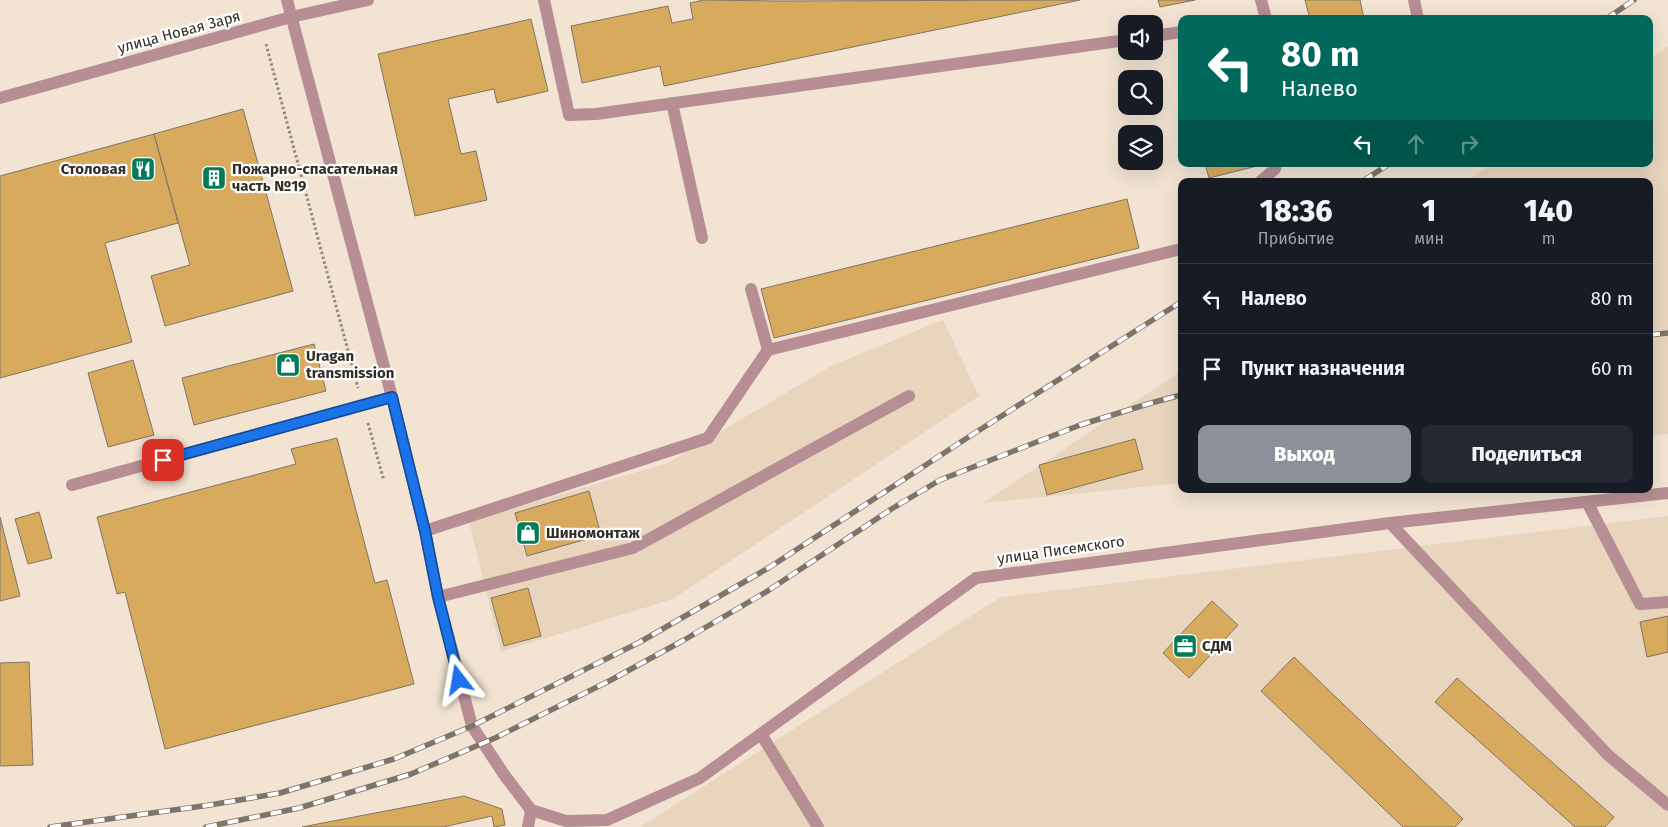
<!DOCTYPE html>
<html lang="ru">
<head>
<meta charset="utf-8">
<style>
	:root { --surface:#171b24; --page:#242831; --text:#f1f3f6; --muted:#9ea1a6; --line:#363941; --accent:#8c9099 }
	body { margin:0; font-family:"Fira Sans",sans-serif; background:var(--page); color:var(--text); height:100vh; display:flex; flex-direction:column; font-size:19px; white-space:nowrap }
	* { box-sizing:border-box; margin:0 }
	p { font-size:16px; color:var(--muted) }
	.icon { flex:none; width:28px; height:28px; fill:none; stroke:currentColor; stroke-width:2; stroke-linecap:round; stroke-linejoin:round }
	.map { position:relative; flex:1; overflow:hidden }
	.panel { position:absolute; left:1178px; top:178px; width:475px; height:315px; display:flex; flex-direction:column; background:var(--surface); border-radius:10px; box-shadow:0 5px 20px #0002 }
	.panel>* { flex:none }
	.guide { position:absolute; left:1178px; top:15px; width:475px; height:152px; border-radius:10px; box-shadow:0 5px 20px #0002; background:#00695c; color:#fff; overflow:hidden }
	.tools { position:absolute; left:1118px; top:15px; display:grid; gap:10px }
	.tools a { display:grid; place-items:center; width:45px; height:45px; border-radius:10px; background:var(--surface); box-shadow:0 5px 20px #0002; font-size:25px }
	.pin { position:absolute; display:grid; place-items:center; width:42px; height:42px; color:#fff; margin:-21px; border-radius:10px; box-shadow:0 2px 8px #0006 }
	.me { position:absolute; width:55px; margin:-28px; rotate:346deg; stroke-linejoin:round; filter:drop-shadow(0 0 4px #0008) }
	.turn { display:flex; align-items:center; gap:18px; height:105px; padding:0 20px; font-size:22px }
	.turn .icon { width:65px; height:65px; stroke-width:2.5 }
	.turn b { display:block; font-size:35px; line-height:42px }
	.lanes { display:flex; align-items:center; height:48px; padding:0 20px; background:#0003; justify-content:center; gap:25px; direction:ltr }
	.lanes .off { opacity:.35 }
	.eta { display:flex; justify-content:space-evenly; align-items:center; height:85px; text-align:center }
	.eta b { font-size:30px; font-weight:800; line-height:35px }
	.action { display:flex; gap:10px; margin-top:auto; padding:10px 20px }
	.action a { flex:1; height:58px; border-radius:10px; background:var(--accent); color:#fff; font-size:20px; font-weight:800; line-height:58px; text-align:center }
	.action a+a { background:var(--page); color:var(--text) }
	ul { padding:0; list-style:none }
	li { display:flex; align-items:center; gap:15px; height:70px; padding:0 20px; border-top:1px solid var(--line) }
	li div { flex:1 }
	li b { display:block; font-size:19px }
	li em { font-style:normal }
	.map>svg:first-child { display:block }
	.built { fill:#e9d5be }
	.building { fill:#d8aa5e; stroke:#807564 }
	.lines { fill:none; stroke-linecap:round; stroke-linejoin:round }
	.path { stroke:#94897e; stroke-width:3; stroke-dasharray:2.5 2.5; stroke-linecap:butt }
	.service { stroke:#b68e94; stroke-width:12 }
	.minor { stroke:#b68e94; stroke-width:12 }
	.tertiary { stroke:#b68e94; stroke-width:12 }
	.rail-casing { stroke:#7d746a; stroke-width:5.5 }
	.rail { stroke:#fff; stroke-width:4; stroke-dasharray:11; stroke-linecap:butt }
	.route-casing { stroke:#114b97; stroke-width:12 }
	.route { stroke:#1a73e8; stroke-width:9 }
	.labels { text-anchor:middle; dominant-baseline:central; stroke-width:4.5; stroke-linejoin:round; paint-order:stroke }
	.street-label { font-size:15px; fill:#332d27; stroke:#fff }
	.poi-label { font-size:15px; font-weight:bold; fill:#332d27; stroke:#fff; text-anchor:start }
</style>
</head>
<body>
<div class="map">
<svg width="1668" height="827" viewBox="0 0 1668 827">
	<rect width="100%" height="100%" fill="#f2e3d2"/>
	<g class="built">
		<polygon points="1668,46 1668,434 1649,436 1649,181 1466,181 1492,164 1649,164 1649,59"/>
		<polygon points="943,320 979,396 673,599 501,652 469,521 668,463 833,365"/>
		<polygon points="1181,371 1181,483 983,503"/>
		<polygon points="1668,516 1668,827 640,827 1001,597"/>
	</g>
	<g class="building">
		<polygon points="704,0 778,1 1080,0 664,86 660,66 582,83 571,26 668,6 672,23 693,19 690,3"/>
		<polygon points="1158,0 1195,0 1160,7"/>
		<polygon points="1305,0 1360,0 1364,19 1310,19"/>
		<polygon points="531,19 548,91 497,103 494,89 448,99 461,154 476,151 487,200 415,216 378,54"/>
		<polygon points="243,109 293,291 165,326 151,276 190,265 154,134"/>
		<polygon points="154,134 178,223 105,243 132,342 0,378 0,176"/>
		<polygon points="1205,164 1257,164 1257,166 1209,178"/>
		<polygon points="1127,199 1139,248 774,338 761,289"/>
		<polygon points="314,344 326,391 194,425 182,378"/>
		<polygon points="133,360 154,435 108,447 88,373"/>
		<polygon points="337,438 375,583 387,580 414,684 165,749 125,592 117,594 97,517 296,464 291,449"/>
		<polygon points="1135,439 1143,469 1047,495 1039,465"/>
		<polygon points="589,491 601,535 527,556 515,513"/>
		<polygon points="39,512 52,558 28,564 15,519"/>
		<polygon points="0,517 20,596 0,601"/>
		<polygon points="528,588 541,636 504,646 491,598"/>
		<polygon points="1212,601 1238,625 1189,678 1163,653"/>
		<polygon points="1668,616 1668,652 1647,657 1640,622"/>
		<polygon points="1294,657 1463,819 1455,827 1403,827 1261,691"/>
		<polygon points="29,662 33,765 0,766 0,663"/>
		<polygon points="1457,678 1614,817 1605,827 1575,827 1435,702"/>
		<polygon points="464,796 502,809 505,825 494,827 492,816 443,827 302,827"/>
	</g>
	<g class="lines">
		<g class="path">
			<polyline points="266,44 358,388"/>
			<polyline points="368,423 384,481"/>
		</g>
		<g class="service">
			<polyline points="544,0 569,115 596,114 1126,40"/>
			<polyline points="1261,0 1266,19"/>
			<polyline points="1414,0 1418,19"/>
			<polyline points="1154,36 1181,32"/>
			<polyline points="672,103 702,238"/>
			<polyline points="1261,181 1275,169 1276,164"/>
			<polyline points="751,289 768,350"/>
			<polyline points="72,485 392,397"/>
			<polyline points="1587,502 1640,604 1668,602"/>
			<polyline points="1390,523 1608,755 1668,805"/>
			<polyline points="425,531 708,438 768,350 1181,249"/>
			<polyline points="438,597 633,548 909,396"/>
			<polyline points="761,734 818,827"/>
		</g>
		<g class="minor">
			<polyline points="0,98 291,17 368,0"/>
			<polyline points="528,827 531,810"/>
		</g>
		<polyline class="tertiary" points="287,0 392,397 425,531 438,597 472,726 505,776 531,810 566,821 607,820 700,778 976,578 1390,523 1668,493"/>
		<defs>
			<g id="rail">
				<polyline points="1606,19 1634,0"/>
				<polyline points="1363,181 1389,164"/>
				<polyline points="1649,335 1668,333"/>
				<polyline points="50,827 210,805 280,793 394,759 472,726 640,642 770,567 967,438 1181,302"/>
				<polyline points="206,827 299,808 411,774 495,738 611,680 684,640 766,592 893,508 940,480 1080,425 1151,403 1181,395"/>
			</g>
		</defs>
		<use href="#rail" class="rail-casing"/>
		<use href="#rail" class="rail"/>
	</g>
	<g class="lines">
		<defs>
			<polyline id="route" points="163,460 392,397 425,531 438,597 459,680"/>
		</defs>
		<use href="#route" class="route-casing"/>
		<use href="#route" class="route"/>
	</g>
	<defs>
		<symbol id="restaurant-square" viewBox="-11 -11 22 22"><rect x="-9" y="-9" width="18" height="18" rx="4" fill="#027b58" stroke="#fff"/><path d="M-5-6h1v4h1v-4h1v4h1v-4h1v5L-1.5 .5V6h-2V.5L-5-1ZM5-6V6H3V1.5H1.5Q1.5-4 5-6Z" fill="#fff"/></symbol>
		<symbol id="building-square" viewBox="-11 -11 22 22"><rect x="-9" y="-9" width="18" height="18" rx="4" fill="#027b58" stroke="#fff"/><path d="M-4-6H4V6H1V3H-1V6H-4ZM-2.5-4.3h1.7v1.8h-1.7ZM.8-4.3h1.7v1.8H.8ZM-2.5-1h1.7V.8h-1.7ZM.8-1h1.7V.8H.8Z" fill="#fff"/></symbol>
		<symbol id="shop-square" viewBox="-11 -11 22 22"><rect x="-9" y="-9" width="18" height="18" rx="4" fill="#027b58" stroke="#fff"/><path d="M-5-2.5h2.3a2.7 3.5 0 0 1 5.4 0H5L5.5 6h-11ZM-1.5-2.5h3a1.5 2.3 0 0 0-3 0Z" fill="#fff"/></symbol>
		<symbol id="office-square" viewBox="-11 -11 22 22"><rect x="-9" y="-9" width="18" height="18" rx="4" fill="#027b58" stroke="#fff"/><path d="M-6-3h4V-5.5h4V-3h4V5H-6ZM-1-4.5V-3h2v-1.5ZM-6 0V1H6V0Z" fill="#fff"/></symbol>
	</defs>
	<g fill-rule="evenodd">
		<use href="#restaurant-square" x="129" y="155" width="28" height="28"/>
		<use href="#building-square" x="200" y="164" width="28" height="28"/>
		<use href="#shop-square" x="274" y="351" width="28" height="28"/>
		<use href="#shop-square" x="514" y="519" width="28" height="28"/>
		<use href="#office-square" x="1171" y="632" width="28" height="28"/>
	</g>
	<g class="labels">
		<g class="street-label">
			<text transform="translate(179 32) rotate(-15)">улица Новая Заря</text>
			<text transform="translate(1061 550) rotate(-8)">улица Писемского</text>
		</g>
		<g class="poi-label">
			<text x="126" y="169" text-anchor="end">Столовая</text>
			<text x="232" y="169">Пожарно-спасательная<tspan x="232" dy="17">часть №19</tspan></text>
			<text x="306" y="356">Uragan<tspan x="306" dy="17">transmission</tspan></text>
			<text x="546" y="533">Шиномонтаж</text>
			<text x="1202" y="646">СДМ</text>
		</g>
	</g>
</svg>
<div class="tools">
<a><svg class="icon" aria-label="sound" viewBox="0 0 24 24"><path d="M4 9h4l5-4v14l-5-4H4zM17 9q2 3 0 6"/></svg></a>
<a><svg class="icon" aria-label="search" viewBox="0 0 24 24"><circle cx="10" cy="10" r="6"/><path d="M15 15l6 6"/></svg></a>
<a><svg class="icon" aria-label="layers" viewBox="0 0 24 24"><path d="M12 4l9 5-9 5-9-5zM3 14l9 5 9-5"/></svg></a>
</div>
<div class="pin" style="left:163px;top:460px;background:#d93025"><svg class="icon" aria-label="arrive" viewBox="0 0 24 24"><path d="M6 21V4h12l-3 4 3 4H6"/></svg></div>
<svg class="me" style="left:459px;top:680px" viewBox="-20 -20 40 40"><path d="M0-17L14 15 0 8-14 15z" fill="#1a73e8" stroke="#fff" stroke-width="4"/></svg>
<div class="guide">
<div class="turn"><svg class="icon" aria-label="left" viewBox="0 0 24 24"><path d="M17 20v-9H6M10 6l-5 5 5 5"/></svg><div><b>80 m</b>Налево</div></div>
<div class="lanes"><svg class="icon" aria-label="left" viewBox="0 0 24 24"><path d="M17 20v-9H6M10 6l-5 5 5 5"/></svg><svg class="icon off" aria-label="ahead" viewBox="0 0 24 24"><path d="M12 20V5M6 11l6-6 6 6"/></svg><svg class="icon off" aria-label="right" viewBox="0 0 24 24"><path d="M7 20v-9h11M14 6l5 5-5 5"/></svg></div>
</div>
<section class="panel">
<div class="eta">
<div><b>18:36</b><p>Прибытие</p></div>
<div><b>1</b><p>мин</p></div>
<div><b>140</b><p>m</p></div>
</div>
<ul>
<li><svg class="icon" aria-label="left" viewBox="0 0 24 24"><path d="M17 20v-9H6M10 6l-5 5 5 5"/></svg><div><b>Налево</b></div><em>80 m</em></li>
<li><svg class="icon" aria-label="arrive" viewBox="0 0 24 24"><path d="M6 21V4h12l-3 4 3 4H6"/></svg><div><b>Пункт назначения</b></div><em>60 m</em></li>
</ul>
<div class="action"><a>Выход</a><a>Поделиться</a></div>
</section>
</div>
</body>
</html>
